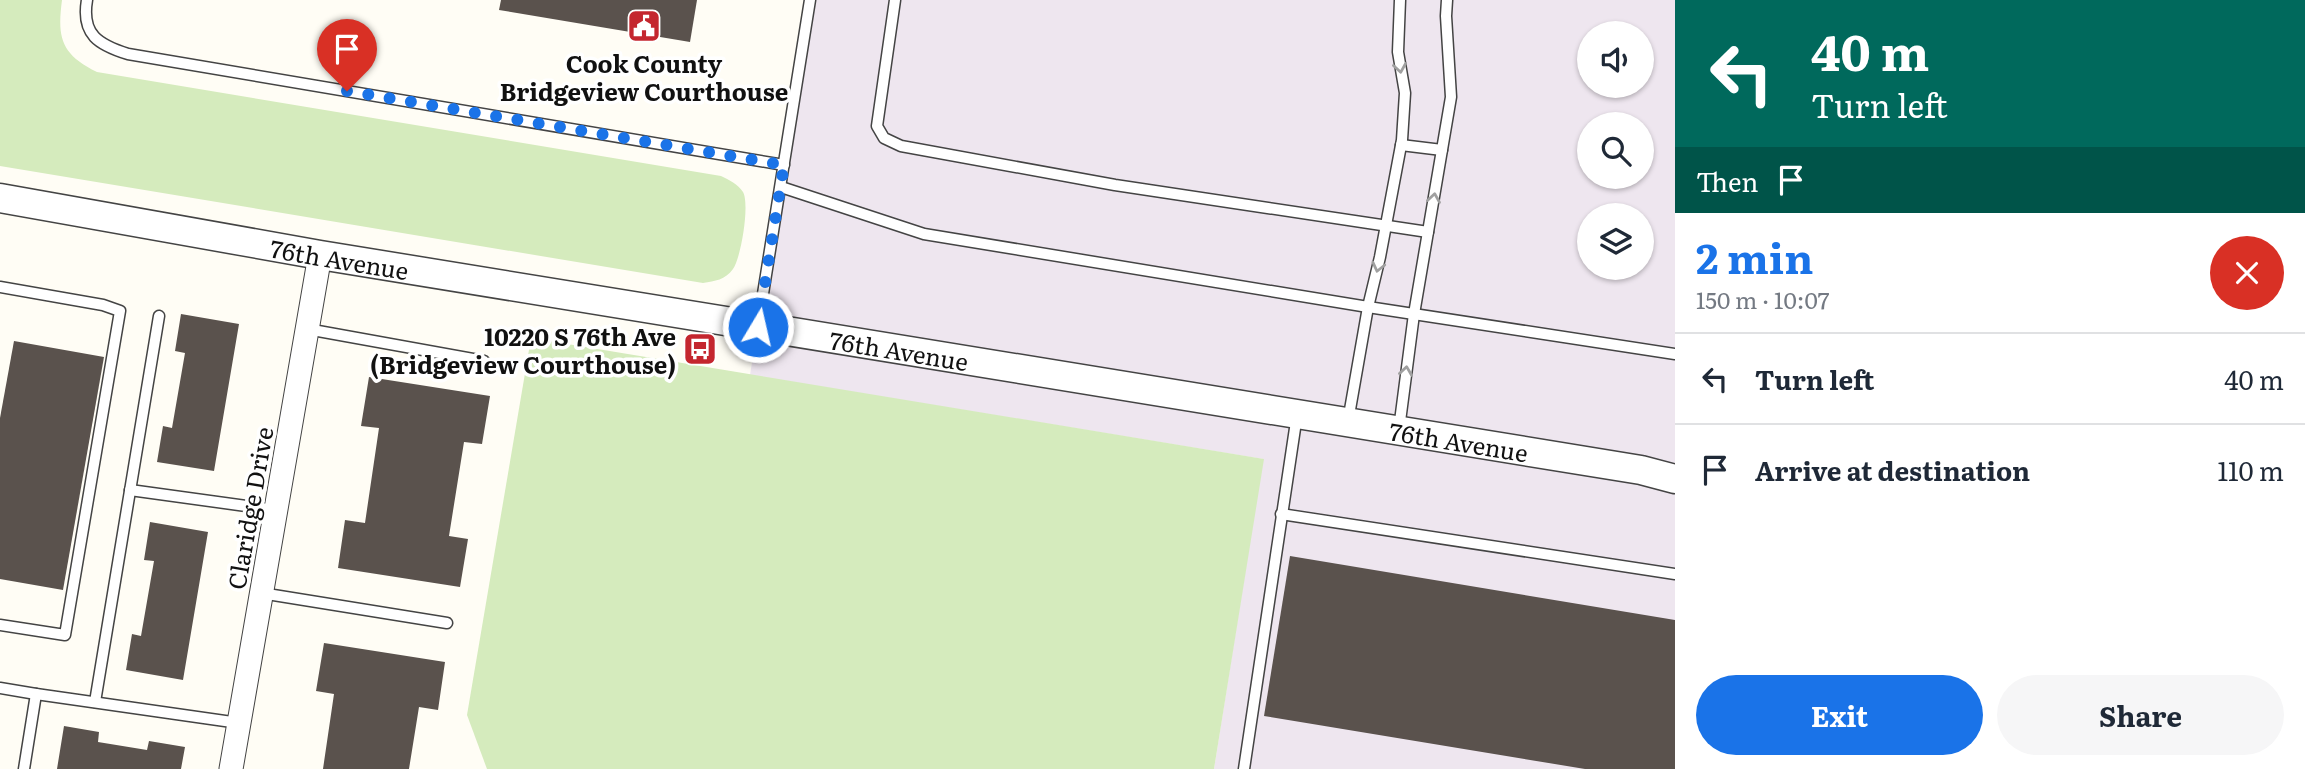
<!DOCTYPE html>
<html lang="en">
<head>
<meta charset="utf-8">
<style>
	:root { --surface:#fff; --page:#f6f6f7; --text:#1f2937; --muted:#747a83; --line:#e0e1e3; --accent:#1a73e8 }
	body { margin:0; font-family:Literata,serif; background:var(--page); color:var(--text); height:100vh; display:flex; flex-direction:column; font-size:26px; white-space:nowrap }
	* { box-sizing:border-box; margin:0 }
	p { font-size:23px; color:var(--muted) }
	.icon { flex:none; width:38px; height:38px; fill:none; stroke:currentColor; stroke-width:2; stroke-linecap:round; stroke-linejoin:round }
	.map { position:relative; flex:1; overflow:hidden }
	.drawer { display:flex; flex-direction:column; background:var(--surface); width:630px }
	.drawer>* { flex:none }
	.banner { background:#00695c; color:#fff; overflow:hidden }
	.controls { position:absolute; left:1577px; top:21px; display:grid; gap:14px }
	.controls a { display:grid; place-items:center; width:77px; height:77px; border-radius:50%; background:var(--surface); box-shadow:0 2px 5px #0004; font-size:35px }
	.pin { position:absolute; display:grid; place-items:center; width:60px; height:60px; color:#fff; margin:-72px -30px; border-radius:50% 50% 50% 0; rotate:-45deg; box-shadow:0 0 7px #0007 }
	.pin .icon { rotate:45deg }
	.me { position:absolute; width:77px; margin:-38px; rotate:9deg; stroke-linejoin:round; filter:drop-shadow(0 0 5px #0008) }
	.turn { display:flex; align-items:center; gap:24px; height:147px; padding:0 21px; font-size:32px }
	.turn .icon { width:91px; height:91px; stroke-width:2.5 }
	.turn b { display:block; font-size:49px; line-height:60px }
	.then { display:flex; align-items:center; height:66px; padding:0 21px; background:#0003; gap:14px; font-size:26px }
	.round { display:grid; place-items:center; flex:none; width:74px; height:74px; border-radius:37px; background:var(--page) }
	.head { display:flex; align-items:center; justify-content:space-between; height:119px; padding:0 21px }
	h1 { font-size:42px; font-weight:700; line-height:52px; color:var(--accent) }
	.action { display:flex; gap:14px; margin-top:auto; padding:14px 21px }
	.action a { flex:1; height:80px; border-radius:42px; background:var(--accent); color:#fff; font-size:28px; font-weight:700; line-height:80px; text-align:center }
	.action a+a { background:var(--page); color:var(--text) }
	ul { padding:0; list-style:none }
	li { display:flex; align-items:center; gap:21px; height:91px; padding:0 21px; border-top:2px solid var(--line) }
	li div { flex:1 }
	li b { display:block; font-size:26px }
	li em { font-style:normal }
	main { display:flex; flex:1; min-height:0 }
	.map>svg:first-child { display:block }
	.industrial { fill:#eee6ef; fill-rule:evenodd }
	.green { fill:#d5ebbd }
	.building { fill:#5a524d }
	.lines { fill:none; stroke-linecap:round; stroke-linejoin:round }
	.service-casing { stroke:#444; stroke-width:13 }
	.minor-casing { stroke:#444; stroke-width:25 }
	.tertiary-casing { stroke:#444; stroke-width:31 }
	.service { stroke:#fff; stroke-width:10 }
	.minor { stroke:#fff; stroke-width:23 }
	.tertiary { stroke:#fff; stroke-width:28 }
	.oneway { stroke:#a0a0a0 }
	.route { stroke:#1a73e8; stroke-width:12; stroke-dasharray:0 21.6 }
	.labels { text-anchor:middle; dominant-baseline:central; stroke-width:7; stroke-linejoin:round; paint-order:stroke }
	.poi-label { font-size:24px; font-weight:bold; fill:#111; stroke:#fff }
	.street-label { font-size:24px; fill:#111; stroke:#fff }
</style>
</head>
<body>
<main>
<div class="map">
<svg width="1675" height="769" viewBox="0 0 1675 769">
	<rect width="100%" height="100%" fill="#fffdf5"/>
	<path class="industrial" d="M810,0H1675V769H1214L1263,459L750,375ZM1589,33H1642V86H1589ZM1589,124H1642V177H1589ZM1589,215H1642V268H1589Z"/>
	<g class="green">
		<path d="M0,0H62C57,38 61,54 97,72L721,176C729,180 738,184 743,192C750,204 741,258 733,269C725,280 715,281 703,283L0,166Z"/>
		<polygon points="531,338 1264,459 1214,769 487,769 467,715"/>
	</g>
	<g class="building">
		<polygon points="501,0 697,0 690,42 499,10"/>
		<polygon points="181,314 239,324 214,471 157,462 163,426 172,428 185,353 175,351"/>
		<polygon points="14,341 104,357 63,590 0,579 0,418"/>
		<polygon points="369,377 490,396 482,444 464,442 449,536 468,539 460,587 338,568 345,520 365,523 379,428 361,426"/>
		<polygon points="150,522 208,532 183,680 126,670 132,634 141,636 154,561 144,560"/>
		<polygon points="1290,556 1675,620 1675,769 1585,769 1264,716"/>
		<polygon points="324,643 445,662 438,710 419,707 409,769 323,769 334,694 316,691"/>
		<polygon points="64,726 99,732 98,742 147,750 149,741 185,747 181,769 57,769"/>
	</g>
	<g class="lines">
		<defs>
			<g id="service">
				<path d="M87,0C81,35 99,45 128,54L784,165"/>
				<polyline points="895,0 877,126 884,138 901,146 1115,185 1428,232"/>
				<polyline points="1401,145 1442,150"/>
				<polyline points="781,187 924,234 1368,307 1675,354"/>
				<polyline points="0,287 103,305 120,311 65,635 0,625"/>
				<polyline points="758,325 810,0"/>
				<polyline points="307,329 484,361"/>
				<polyline points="1348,421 1368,307 1380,257 1402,140 1405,93 1398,52 1400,0"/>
				<polyline points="1399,429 1414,314 1451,97 1446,16 1447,0"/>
				<polyline points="130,490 275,510"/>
				<polyline points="1281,514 1675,574"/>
				<polyline points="261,593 447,623"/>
				<polyline points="0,688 36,694"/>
				<polyline points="95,702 159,316"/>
				<polyline points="24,769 36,694 239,723"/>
				<polyline points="1244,769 1297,415"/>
			</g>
			<polyline id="minor" points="231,769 320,255"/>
			<g id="tertiary">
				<path id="s1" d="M0,198L320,255L1641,470L1675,479"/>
			</g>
		</defs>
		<use href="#service" class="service-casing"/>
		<use href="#minor" class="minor-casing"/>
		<use href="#tertiary" class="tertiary-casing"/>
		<use href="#service" class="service"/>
		<use href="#minor" class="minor"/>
		<use href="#tertiary" class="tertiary"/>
	</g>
	<defs><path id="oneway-chevron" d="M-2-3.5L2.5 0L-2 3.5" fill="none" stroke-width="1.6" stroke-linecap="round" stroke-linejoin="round" transform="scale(1.75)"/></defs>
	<g class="oneway">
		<use href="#oneway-chevron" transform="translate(1400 68) rotate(81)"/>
		<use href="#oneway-chevron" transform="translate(1434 198) rotate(-81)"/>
		<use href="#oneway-chevron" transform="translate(1378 267) rotate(103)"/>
		<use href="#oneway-chevron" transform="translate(1406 371) rotate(-82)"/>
	</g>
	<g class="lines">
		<polyline class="route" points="347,91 784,165 758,327"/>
	</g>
	<defs>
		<symbol id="civic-square" viewBox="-11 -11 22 22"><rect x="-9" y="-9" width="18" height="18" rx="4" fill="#c4262e" stroke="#fff"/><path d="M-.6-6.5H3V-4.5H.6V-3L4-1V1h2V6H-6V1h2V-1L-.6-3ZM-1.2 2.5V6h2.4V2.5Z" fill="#fff"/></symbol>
		<symbol id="bus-square" viewBox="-11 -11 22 22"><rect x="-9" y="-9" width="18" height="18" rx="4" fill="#c4262e" stroke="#fff"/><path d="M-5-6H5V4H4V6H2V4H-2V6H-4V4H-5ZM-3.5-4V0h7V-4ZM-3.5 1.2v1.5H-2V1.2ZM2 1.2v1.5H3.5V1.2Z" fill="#fff"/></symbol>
	</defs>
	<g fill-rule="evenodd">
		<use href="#civic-square" x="625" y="7" width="38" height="38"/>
		<use href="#bus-square" x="681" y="330" width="38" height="38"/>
	</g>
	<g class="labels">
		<g class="poi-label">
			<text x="644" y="62">Cook County<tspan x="644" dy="28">Bridgeview Courthouse</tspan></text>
			<text x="676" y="335" text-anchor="end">10220 S 76th Ave<tspan x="676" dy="28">(Bridgeview Courthouse)</tspan></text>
		</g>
		<g class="street-label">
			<text stroke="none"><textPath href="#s1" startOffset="345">76th Avenue</textPath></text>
			<text stroke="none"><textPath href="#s1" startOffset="912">76th Avenue</textPath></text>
			<text stroke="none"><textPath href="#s1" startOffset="1479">76th Avenue</textPath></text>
			<text transform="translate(249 508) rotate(-80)">Claridge Drive</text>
		</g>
	</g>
</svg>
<div class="controls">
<a><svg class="icon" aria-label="sound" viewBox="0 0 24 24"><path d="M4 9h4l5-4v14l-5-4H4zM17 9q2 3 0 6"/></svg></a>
<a><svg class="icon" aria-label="search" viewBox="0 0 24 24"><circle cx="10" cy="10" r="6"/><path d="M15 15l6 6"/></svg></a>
<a><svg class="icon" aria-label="layers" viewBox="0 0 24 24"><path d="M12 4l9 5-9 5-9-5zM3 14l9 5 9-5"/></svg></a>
</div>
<div class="pin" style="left:347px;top:91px;background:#d93025"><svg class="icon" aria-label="arrive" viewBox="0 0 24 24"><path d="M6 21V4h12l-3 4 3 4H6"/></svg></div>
<svg class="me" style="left:758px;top:327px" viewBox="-20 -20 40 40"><circle r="17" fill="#1a73e8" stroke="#fff" stroke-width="3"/><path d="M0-11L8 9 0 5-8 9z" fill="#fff"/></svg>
</div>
<section class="drawer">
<div class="banner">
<div class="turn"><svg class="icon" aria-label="left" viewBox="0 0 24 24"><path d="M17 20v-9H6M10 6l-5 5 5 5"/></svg><div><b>40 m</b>Turn left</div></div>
<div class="then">Then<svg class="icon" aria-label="arrive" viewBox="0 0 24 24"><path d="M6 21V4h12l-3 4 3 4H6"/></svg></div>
</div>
<div class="head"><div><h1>2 min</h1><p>150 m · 10:07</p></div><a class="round" style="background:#d93025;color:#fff"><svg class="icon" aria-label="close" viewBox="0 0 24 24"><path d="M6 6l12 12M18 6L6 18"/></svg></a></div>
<ul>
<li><svg class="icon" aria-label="left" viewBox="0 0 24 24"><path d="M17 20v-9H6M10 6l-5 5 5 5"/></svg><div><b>Turn left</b></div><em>40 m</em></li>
<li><svg class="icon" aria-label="arrive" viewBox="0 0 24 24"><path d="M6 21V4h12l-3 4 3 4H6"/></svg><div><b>Arrive at destination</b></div><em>110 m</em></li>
</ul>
<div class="action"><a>Exit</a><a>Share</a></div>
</section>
</main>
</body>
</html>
